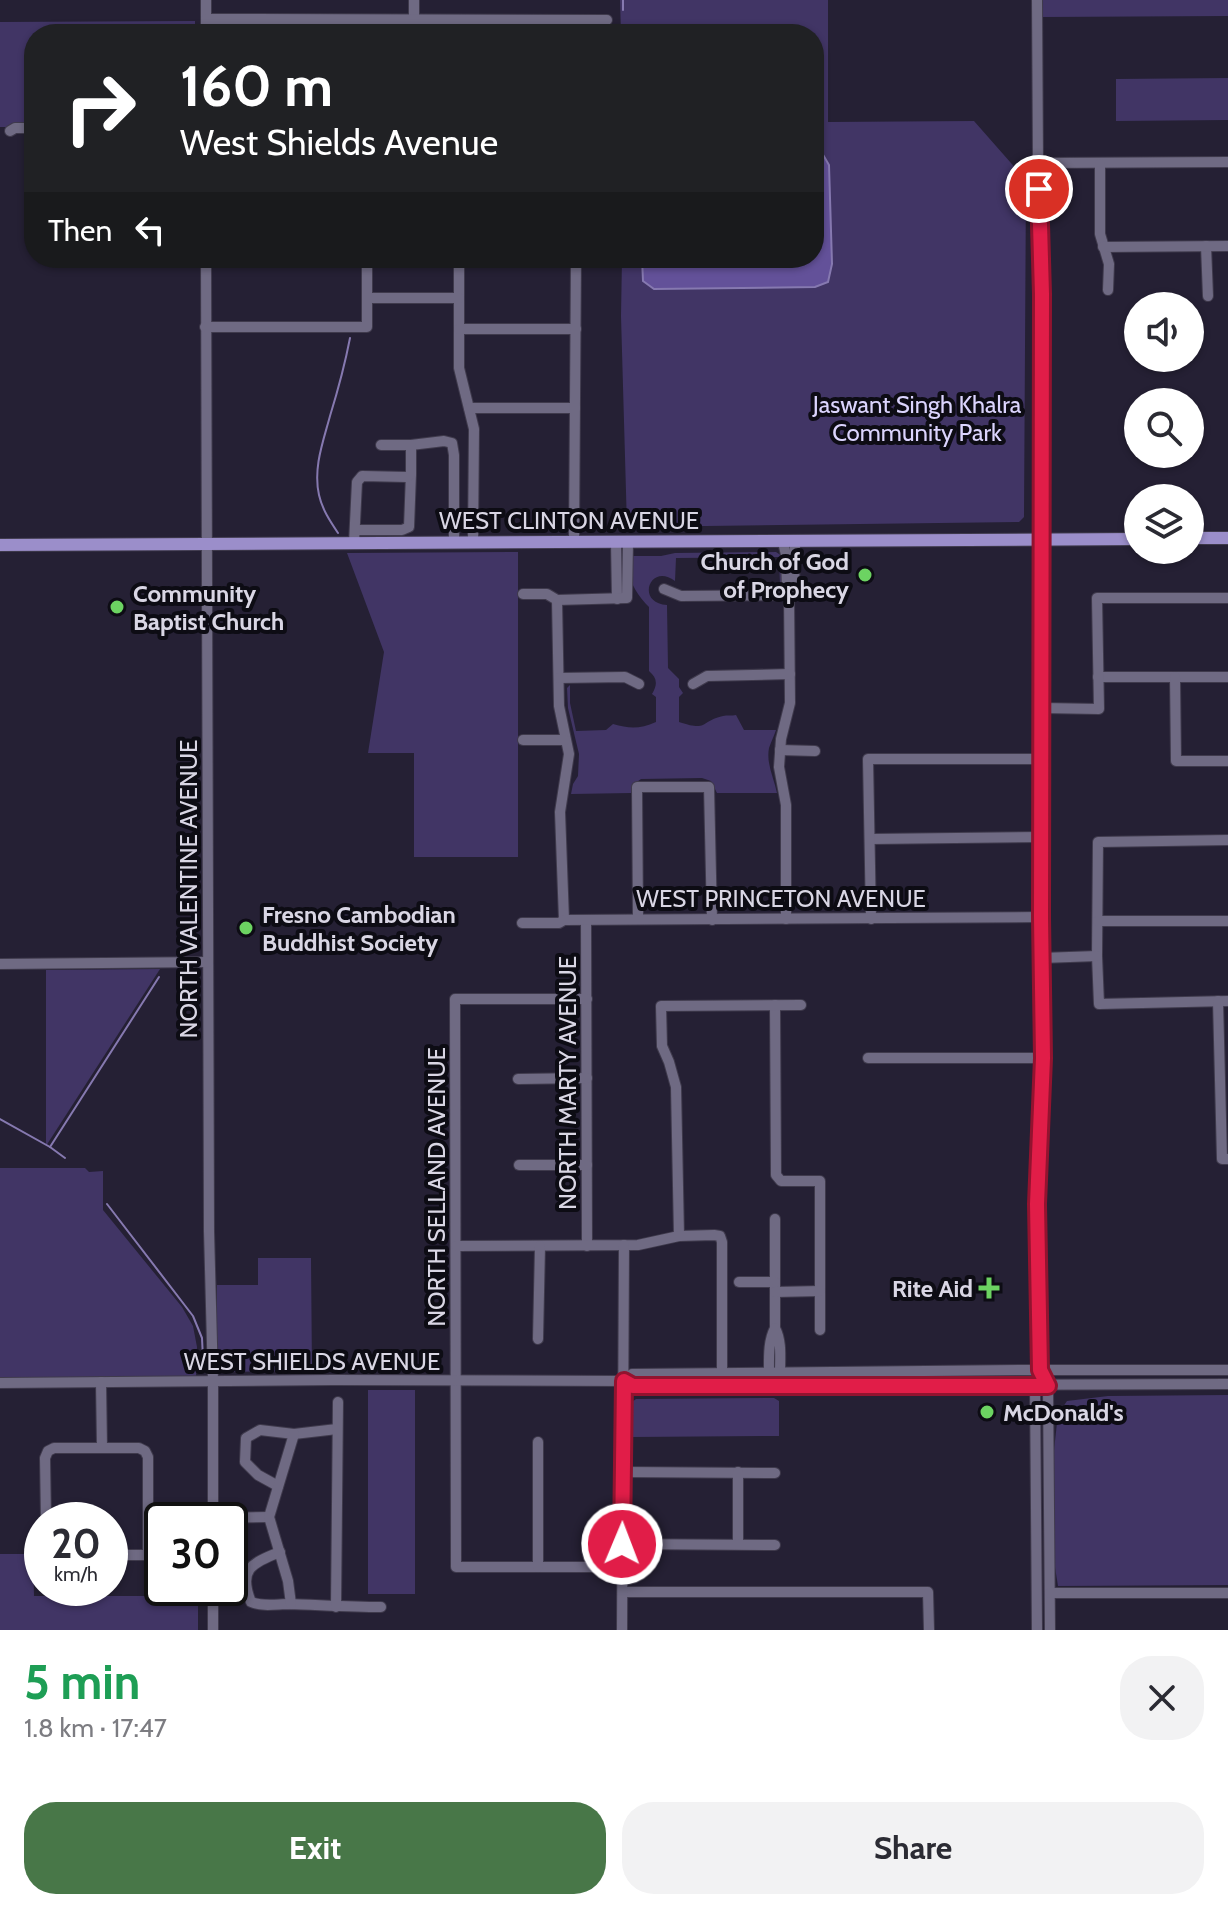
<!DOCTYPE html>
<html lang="en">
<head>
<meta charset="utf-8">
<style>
	:root { --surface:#fff; --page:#f2f2f3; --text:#2b2b33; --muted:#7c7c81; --accent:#487748 }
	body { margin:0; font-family:Cabin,sans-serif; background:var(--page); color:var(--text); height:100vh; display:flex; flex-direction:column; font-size:30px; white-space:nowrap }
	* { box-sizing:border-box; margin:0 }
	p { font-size:26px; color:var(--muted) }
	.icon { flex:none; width:44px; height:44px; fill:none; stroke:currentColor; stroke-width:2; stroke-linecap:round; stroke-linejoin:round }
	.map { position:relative; height:1630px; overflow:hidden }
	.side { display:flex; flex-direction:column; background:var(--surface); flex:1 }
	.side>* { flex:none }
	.guide { position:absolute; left:24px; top:24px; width:800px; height:244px; border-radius:32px; box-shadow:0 2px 6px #0004; background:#202124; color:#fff; overflow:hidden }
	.controls { position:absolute; left:1124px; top:292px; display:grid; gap:16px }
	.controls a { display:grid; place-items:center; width:80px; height:80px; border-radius:50%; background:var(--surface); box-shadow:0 2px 6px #0004; font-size:40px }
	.speed { position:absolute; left:24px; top:1502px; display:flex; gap:16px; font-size:40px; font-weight:700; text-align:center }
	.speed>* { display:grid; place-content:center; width:104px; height:104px; border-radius:50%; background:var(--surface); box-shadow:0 2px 6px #0004; line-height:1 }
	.speed small { font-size:20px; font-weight:400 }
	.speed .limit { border:4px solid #111; border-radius:12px; background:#fff; color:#111 }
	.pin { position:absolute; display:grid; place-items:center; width:68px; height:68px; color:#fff; margin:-34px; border:4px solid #fff; border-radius:50%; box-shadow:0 2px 8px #0007 }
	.me { position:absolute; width:88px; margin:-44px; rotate:1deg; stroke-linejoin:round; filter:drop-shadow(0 0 6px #0008) }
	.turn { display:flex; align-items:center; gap:28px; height:168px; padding:0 24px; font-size:36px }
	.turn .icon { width:104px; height:104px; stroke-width:2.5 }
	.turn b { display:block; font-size:56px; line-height:68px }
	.then { display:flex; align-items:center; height:76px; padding:0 24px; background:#0003; gap:16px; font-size:30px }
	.round { display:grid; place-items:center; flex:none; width:84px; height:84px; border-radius:32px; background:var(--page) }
	.head { display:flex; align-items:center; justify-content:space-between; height:136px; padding:0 24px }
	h1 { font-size:48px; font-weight:800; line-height:60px; color:#1e9e55 }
	.cta { display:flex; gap:16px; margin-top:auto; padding:16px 24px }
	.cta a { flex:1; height:92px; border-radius:32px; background:var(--accent); color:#fff; font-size:32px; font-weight:800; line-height:92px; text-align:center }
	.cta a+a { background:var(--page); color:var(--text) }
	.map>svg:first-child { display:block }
	.green { fill:#413565 }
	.water { fill:#635199; stroke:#8679b0; stroke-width:2 }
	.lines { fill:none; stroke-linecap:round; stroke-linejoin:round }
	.stream { stroke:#8679b0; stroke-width:2 }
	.minor-casing { stroke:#3f3a4c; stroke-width:12 }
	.major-casing { stroke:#3f3a4c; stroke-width:14 }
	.minor { stroke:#6f6a83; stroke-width:10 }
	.major { stroke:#9b8eca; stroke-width:12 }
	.route-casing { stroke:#92132f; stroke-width:20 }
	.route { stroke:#e11d48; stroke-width:14 }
	.poi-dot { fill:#6cd362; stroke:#0d0c14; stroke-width:3 }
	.labels { text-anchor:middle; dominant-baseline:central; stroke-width:8; stroke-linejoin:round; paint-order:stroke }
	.park-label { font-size:24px; fill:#dbd4fd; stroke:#0d0c14 }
	.street-label { font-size:24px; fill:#d9d6e4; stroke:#0d0c14 }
	.poi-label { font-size:24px; font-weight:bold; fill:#d9d6e4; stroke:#0d0c14; text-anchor:start }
</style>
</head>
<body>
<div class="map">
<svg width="1228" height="1630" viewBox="0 0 1228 1630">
	<rect width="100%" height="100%" fill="#252034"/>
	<g class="green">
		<polygon points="620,0 828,0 828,122 974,121 1026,180 1024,517 1019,522 627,527 621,316 622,258 814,258 814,34 621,34"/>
		<polygon points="1043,0 1228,0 1228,16 1043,17"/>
		<polygon points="195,21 195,34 34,34 34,127 0,127 0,22"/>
		<polygon points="1228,78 1228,120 1116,121 1116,79"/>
		<polygon points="518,552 518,857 414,857 414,753 368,753 384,652 347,553"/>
		<path d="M776,552L782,556L783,586L780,585L779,557L676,558L675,581C650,562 635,603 667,605L668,668L679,679V687L683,693L679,697V722C709,732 700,721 723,716C727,715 732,716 736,715L744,730H776C774,736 771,742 769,748C766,764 774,778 777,793H717L711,781L702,778L641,779L634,784L631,793L571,794L573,784L578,776L579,754L568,708L567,688L570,685V703L576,731L606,730L613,724C630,729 640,729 656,722V697L652,694C658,684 657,678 649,671V607C636,594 622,573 633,556H661L675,553Z"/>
		<polygon points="160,969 46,1146 46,970"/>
		<polygon points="0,1168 85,1168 89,1172 103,1171 103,1210 182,1307 193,1326 197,1347 196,1378 0,1379"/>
		<polygon points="258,1258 311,1258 312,1371 217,1372 217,1285 258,1285"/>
		<rect x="368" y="1390" width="47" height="204"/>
		<polygon points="1228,1395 1228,1585 1058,1586 1053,1555 1054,1450 1058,1414 1067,1401 1108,1396"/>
		<polygon points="774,1398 779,1401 779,1436 632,1437 632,1402 636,1399"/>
		<polygon points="0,1554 33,1554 34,1596 198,1596 198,1630 0,1630"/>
	</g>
	<polygon class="water" points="814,153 822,153 829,165 832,264 828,282 815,287 654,289 643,281 642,258 814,258"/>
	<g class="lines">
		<g class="stream">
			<polyline points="623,0 623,10"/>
			<path d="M338,533C330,521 322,509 319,495C313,468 323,442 330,416C338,390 345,364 350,338"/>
			<polyline points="0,1119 50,1147 65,1158"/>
			<polyline points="50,1147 159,977"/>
			<polyline points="107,1204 193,1316 202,1338 203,1359"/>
		</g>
		<defs>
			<g id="minor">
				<polyline points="206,0 206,34"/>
				<polyline points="414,0 414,19"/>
				<polyline points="206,19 607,20"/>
				<polyline points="10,131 15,128 34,128"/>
				<polyline points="1038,163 1228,162"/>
				<polyline points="1100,164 1100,234 1109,264 1108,290"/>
				<polyline points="1206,246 1208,296"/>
				<polyline points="1103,247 1228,246"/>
				<polyline points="206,258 209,1231 213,1381 213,1520"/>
				<polyline points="459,258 459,368 474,429 473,541"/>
				<polyline points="368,298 459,298"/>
				<polyline points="205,327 367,327 367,258"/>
				<polyline points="459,329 576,329"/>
				<polyline points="469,408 575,408"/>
				<polyline points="411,445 444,441 452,443 454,455 454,542"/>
				<polyline points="355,530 402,530 409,527 411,474"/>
				<polyline points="574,541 576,258"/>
				<polyline points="616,542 617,599"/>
				<polyline points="783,542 786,555 787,591 789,595 790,703 781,739 779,767 786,805 786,919"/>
				<polyline points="354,543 357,482 362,476 407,477 411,474 411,445 381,445"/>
				<polyline points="664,589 681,596 789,595"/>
				<polyline points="523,594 547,594 557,600 627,598 628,542"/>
				<polyline points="789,595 794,591 795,542"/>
				<polyline points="557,600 559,706 569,754 560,812 564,920"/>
				<polyline points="1098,677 1228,677"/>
				<polyline points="1175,677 1176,761 1228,761"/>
				<polyline points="559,678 625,677 639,684"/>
				<polyline points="693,684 707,676 790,674"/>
				<polyline points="1043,708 1099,709 1097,598 1228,598"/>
				<polyline points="523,740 565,740"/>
				<polyline points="780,750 815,751"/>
				<polyline points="871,839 1042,837"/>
				<polyline points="1228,840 1098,842 1097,956 1099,1004 1228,1001"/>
				<polyline points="638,918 637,787 709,787 712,920"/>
				<polyline points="871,919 868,759 1042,759"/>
				<polyline points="586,920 587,1246"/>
				<polyline points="1098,921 1228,921"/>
				<polyline points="522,923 559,923 564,920 1041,917"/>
				<polyline points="1042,958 1097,956"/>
				<polyline points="0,964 208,962"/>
				<polyline points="587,999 455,999 456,1567 622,1567"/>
				<polyline points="1218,1001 1222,1159 1228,1159"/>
				<polyline points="775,1005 776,1175 781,1181 820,1181 820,1330"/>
				<polyline points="868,1058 1043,1058"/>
				<polyline points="518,1079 587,1078"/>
				<polyline points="519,1165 587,1165"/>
				<polyline points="775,1219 775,1328"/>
				<polyline points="679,1236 676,1087 669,1062 662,1046 661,1006 801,1005"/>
				<polyline points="456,1246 638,1245 679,1236 714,1235 720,1236 722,1242 722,1373"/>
				<polyline points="739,1282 775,1282"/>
				<polyline points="775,1292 820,1291"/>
				<polyline points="538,1339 540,1246"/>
				<path d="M769,1373C769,1358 768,1341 775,1328C782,1341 780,1358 780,1373"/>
				<polyline points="624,1381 632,1374 1025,1370 1228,1370"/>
				<polyline points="101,1382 102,1448"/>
				<polyline points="1046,1382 1048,1386 1050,1630"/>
				<polyline points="0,1383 333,1380 624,1381 633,1386 1228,1384"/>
				<polyline points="538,1442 538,1567"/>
				<polyline points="624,1472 775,1473"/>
				<polyline points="738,1472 738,1544"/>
				<polyline points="278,1486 258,1475 245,1462 246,1438 260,1430 294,1434 337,1429"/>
				<polyline points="213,1518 269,1517"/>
				<polyline points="46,1520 45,1458 48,1451 54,1448 139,1448 145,1451 148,1457 148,1555"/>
				<polyline points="622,1544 775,1545"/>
				<path d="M280,1552C251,1563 238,1570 251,1602C263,1607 277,1604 289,1604C320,1605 350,1607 381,1607"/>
				<polyline points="110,1555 162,1555"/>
				<polyline points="213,1588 213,1630"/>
				<polyline points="623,1592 928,1592 929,1630"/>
				<polyline points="1050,1593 1228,1593"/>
				<polyline points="291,1604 288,1581 269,1517 294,1434"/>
				<polyline points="336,1607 338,1402"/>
				<polyline points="622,1630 624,1245"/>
				<polyline points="1037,1630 1035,1386 1040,1370 1037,1206 1043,1058 1041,917 1042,294 1038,163 1037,0"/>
			</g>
			<g id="major">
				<polyline points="1190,538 1228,538"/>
				<polyline points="0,545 1138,539"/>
			</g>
		</defs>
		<use href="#minor" class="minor-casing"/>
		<use href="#major" class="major-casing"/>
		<use href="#minor" class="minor"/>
		<use href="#major" class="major"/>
	</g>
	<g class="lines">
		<defs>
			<polyline id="route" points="622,1544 624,1381 633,1386 1048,1386 1040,1370 1037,1204 1043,1058 1041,917 1042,294 1039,189"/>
		</defs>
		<use href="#route" class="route-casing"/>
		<use href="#route" class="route"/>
	</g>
	<g class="poi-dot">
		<circle cx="865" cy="575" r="8"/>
		<circle cx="117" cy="607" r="8"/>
		<circle cx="246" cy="928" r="8"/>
		<path d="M985 1276h8v8h8v8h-8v8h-8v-8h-8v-8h8z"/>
		<circle cx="987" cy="1412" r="8"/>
	</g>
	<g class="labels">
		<g class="park-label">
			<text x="917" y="404">Jaswant Singh Khalra<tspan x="917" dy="28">Community Park</tspan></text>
		</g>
		<g class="street-label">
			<text x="569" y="520">WEST CLINTON AVENUE</text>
			<text transform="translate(188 889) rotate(-90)">NORTH VALENTINE AVENUE</text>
			<text x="781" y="898">WEST PRINCETON AVENUE</text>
			<text transform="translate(567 1083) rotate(-90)">NORTH MARTY AVENUE</text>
			<text transform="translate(436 1187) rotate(-90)">NORTH SELLAND AVENUE</text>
			<text x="312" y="1361">WEST SHIELDS AVENUE</text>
		</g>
		<g class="poi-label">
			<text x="849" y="561" text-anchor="end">Church of God<tspan x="849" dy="28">of Prophecy</tspan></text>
			<text x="133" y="593">Community<tspan x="133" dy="28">Baptist Church</tspan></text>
			<text x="262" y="914">Fresno Cambodian<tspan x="262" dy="28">Buddhist Society</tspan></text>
			<text x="973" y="1288" text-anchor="end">Rite Aid</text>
			<text x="1003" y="1412">McDonald's</text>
		</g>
	</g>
</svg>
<div class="controls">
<a><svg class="icon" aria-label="sound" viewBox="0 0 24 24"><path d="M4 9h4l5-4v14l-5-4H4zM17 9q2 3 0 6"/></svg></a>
<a><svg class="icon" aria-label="search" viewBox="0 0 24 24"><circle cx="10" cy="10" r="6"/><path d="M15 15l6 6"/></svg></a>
<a><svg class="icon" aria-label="layers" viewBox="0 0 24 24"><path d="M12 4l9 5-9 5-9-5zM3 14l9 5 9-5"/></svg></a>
</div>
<div class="speed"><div>20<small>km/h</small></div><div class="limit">30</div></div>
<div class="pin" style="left:1039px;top:189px;background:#d93025"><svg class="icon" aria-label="arrive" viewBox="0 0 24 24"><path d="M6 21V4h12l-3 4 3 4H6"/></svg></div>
<svg class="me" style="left:622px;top:1544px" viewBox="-20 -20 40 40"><circle r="17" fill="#e11d48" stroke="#fff" stroke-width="3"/><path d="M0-11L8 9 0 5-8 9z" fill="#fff"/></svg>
<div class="guide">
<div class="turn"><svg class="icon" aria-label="right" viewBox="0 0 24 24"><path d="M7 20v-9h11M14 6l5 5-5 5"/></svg><div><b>160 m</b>West Shields Avenue</div></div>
<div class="then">Then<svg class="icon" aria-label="left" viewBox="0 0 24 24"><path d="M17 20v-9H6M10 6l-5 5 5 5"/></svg></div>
</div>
</div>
<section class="side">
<div class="head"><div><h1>5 min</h1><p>1.8 km · 17:47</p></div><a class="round"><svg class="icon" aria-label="close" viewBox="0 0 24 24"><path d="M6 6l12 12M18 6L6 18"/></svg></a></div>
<div class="cta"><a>Exit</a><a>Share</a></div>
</section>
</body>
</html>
